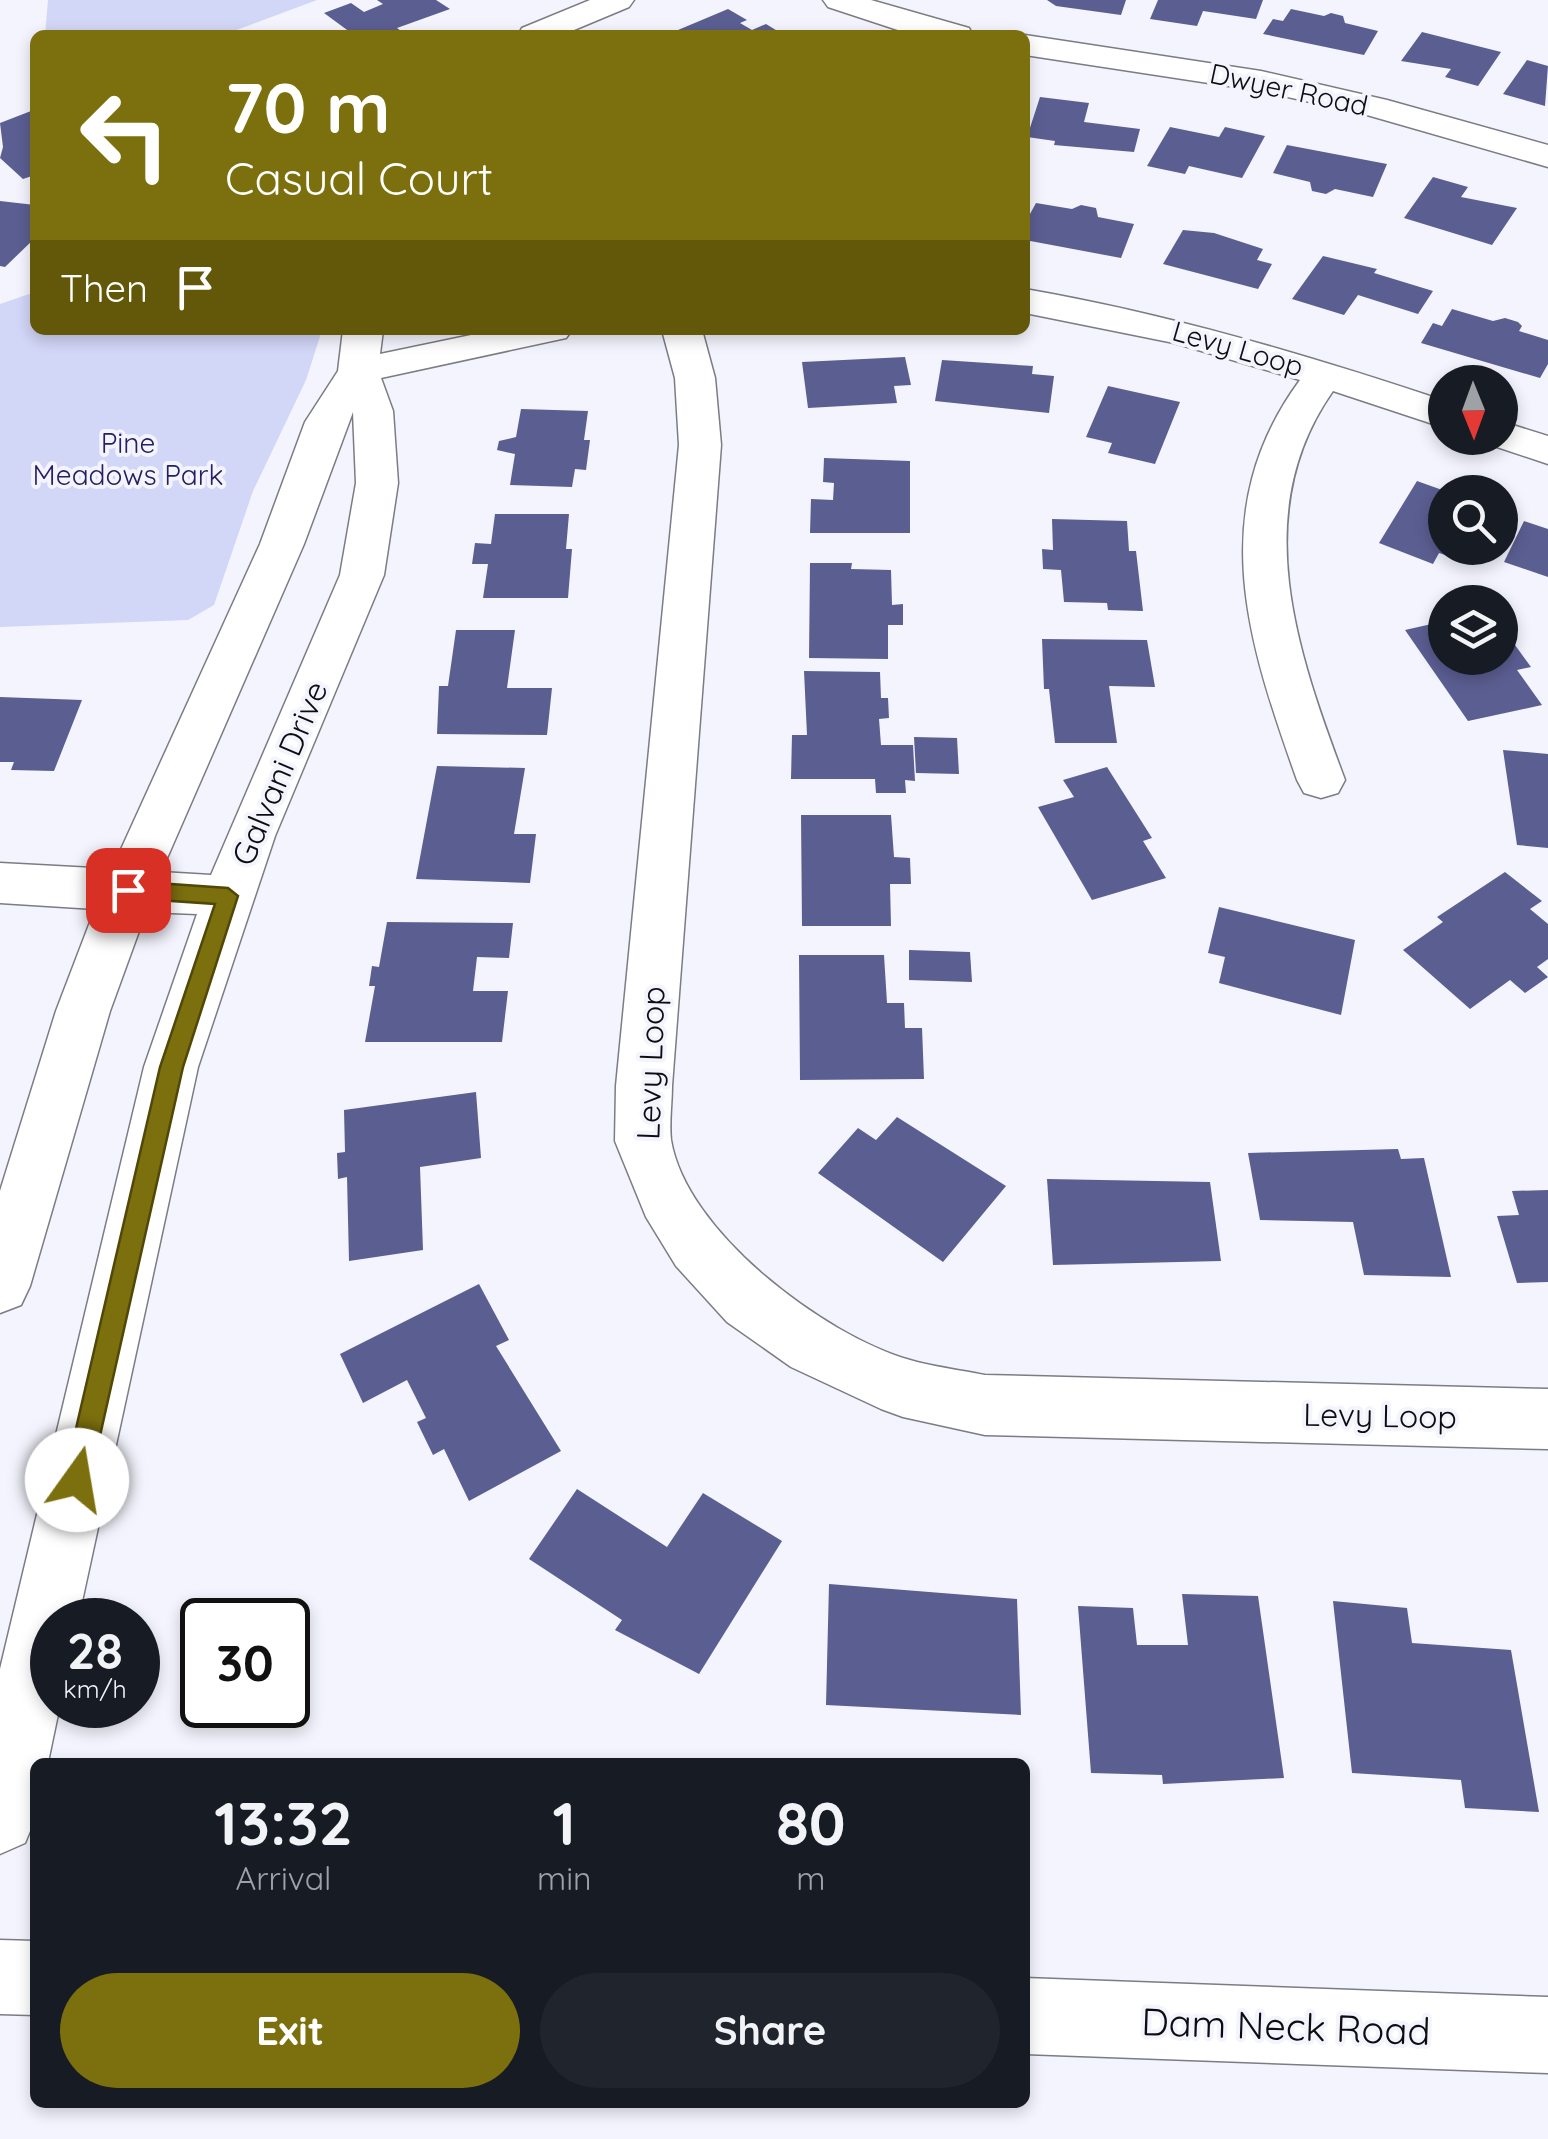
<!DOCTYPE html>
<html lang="en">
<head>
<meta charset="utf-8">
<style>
	:root { --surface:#171b24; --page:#20242c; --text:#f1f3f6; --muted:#9ea1a6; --accent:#7c6f0d }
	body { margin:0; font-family:Quicksand,sans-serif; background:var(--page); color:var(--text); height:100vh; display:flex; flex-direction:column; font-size:38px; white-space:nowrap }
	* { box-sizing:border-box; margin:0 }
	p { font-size:32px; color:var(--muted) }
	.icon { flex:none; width:55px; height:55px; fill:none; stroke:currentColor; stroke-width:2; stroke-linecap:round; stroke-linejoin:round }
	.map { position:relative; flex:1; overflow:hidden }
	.drawer { position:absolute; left:30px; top:1758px; width:1000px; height:350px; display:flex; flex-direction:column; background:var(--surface); border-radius:15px; box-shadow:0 5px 15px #0003 }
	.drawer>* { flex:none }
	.guide { position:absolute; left:30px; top:30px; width:1000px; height:305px; border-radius:15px; box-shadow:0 5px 15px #0003; background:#7c6f0d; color:#fff; overflow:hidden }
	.needle { width:65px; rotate:179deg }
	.tools { position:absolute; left:1428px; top:365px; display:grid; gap:20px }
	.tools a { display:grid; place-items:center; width:90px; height:90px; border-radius:50%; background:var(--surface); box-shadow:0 5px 15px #0003; font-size:50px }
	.speed { position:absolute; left:30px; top:1598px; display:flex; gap:20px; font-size:50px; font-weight:700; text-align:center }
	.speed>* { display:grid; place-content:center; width:130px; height:130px; border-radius:50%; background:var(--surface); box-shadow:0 5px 15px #0003; line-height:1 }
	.speed small { font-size:25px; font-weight:400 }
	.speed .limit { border:5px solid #111; border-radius:15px; background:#fff; color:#111 }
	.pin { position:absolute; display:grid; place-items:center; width:85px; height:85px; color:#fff; margin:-42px; border-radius:20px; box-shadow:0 5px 15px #0006 }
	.me { position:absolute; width:110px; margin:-55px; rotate:13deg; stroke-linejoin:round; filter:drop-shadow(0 0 8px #0008) }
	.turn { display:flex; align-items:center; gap:35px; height:210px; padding:0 30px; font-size:45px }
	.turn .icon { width:130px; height:130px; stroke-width:2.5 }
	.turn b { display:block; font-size:70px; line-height:85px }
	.then { display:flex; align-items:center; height:95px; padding:0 30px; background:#0003; gap:20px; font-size:38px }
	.eta { display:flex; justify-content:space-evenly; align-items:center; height:170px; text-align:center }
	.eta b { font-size:60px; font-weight:700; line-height:70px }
	.cta { display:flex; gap:20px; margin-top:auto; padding:20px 30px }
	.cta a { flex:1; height:115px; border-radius:60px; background:var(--accent); color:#fff; font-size:40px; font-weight:700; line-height:115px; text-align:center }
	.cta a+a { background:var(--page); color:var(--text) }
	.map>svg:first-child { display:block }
	.green { fill:#d2d6f7 }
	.building { fill:#5b5e91 }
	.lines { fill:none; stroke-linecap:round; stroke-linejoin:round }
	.street-casing { stroke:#7b7c84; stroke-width:3 }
	.secondary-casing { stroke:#7b7c84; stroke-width:3 }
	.street { fill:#fff; fill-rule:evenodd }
	.secondary { fill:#fff; fill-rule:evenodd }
	.route { fill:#7c6f0d; stroke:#514808; stroke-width:2.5 }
	.labels { text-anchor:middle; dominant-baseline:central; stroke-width:8; stroke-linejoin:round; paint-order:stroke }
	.far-street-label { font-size:28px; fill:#0d0d10; stroke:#f3f4fd }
	.far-park-label { font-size:28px; fill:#252061; stroke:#f3f4fd }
	.street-label { font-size:32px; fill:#0d0d10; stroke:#f3f4fd }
	.near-street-label { font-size:38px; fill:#0d0d10; stroke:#f3f4fd }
</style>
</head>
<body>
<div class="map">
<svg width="1548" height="2139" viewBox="0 0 1548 2139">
	<rect width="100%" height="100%" fill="#f3f4fd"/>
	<g class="green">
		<polygon points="48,0 317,0 223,35 45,35"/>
		<polygon points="35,292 35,330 322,330 306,380 253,491 214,605 188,620 0,627 0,304"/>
	</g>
	<g class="building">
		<polygon points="377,0 436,0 450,9 397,28 401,31 392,35 354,35 324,13 351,3 364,12 383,4"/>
		<polygon points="1047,0 1126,0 1121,15 1056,6"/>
		<polygon points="1158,0 1263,0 1256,19 1203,11 1197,26 1150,19"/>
		<polygon points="728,9 747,20 740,23 752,30 766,24 784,35 685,35 678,30"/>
		<polygon points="1291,9 1324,16 1331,13 1343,16 1345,23 1378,31 1364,55 1263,34 1273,19 1283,21"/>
		<polygon points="1422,32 1501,52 1478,86 1445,77 1451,69 1401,61"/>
		<polygon points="1527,60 1548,66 1545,106 1503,94"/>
		<polygon points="1040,97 1089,103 1084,122 1140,129 1134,152 1054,145 1055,141 1027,137"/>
		<polygon points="31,111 35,115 35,175 23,179 0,158 3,147 0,123"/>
		<polygon points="1170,127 1219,137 1225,127 1265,136 1242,178 1189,166 1185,174 1147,166"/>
		<polygon points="1287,145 1387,164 1373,197 1335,189 1326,194 1312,191 1310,182 1273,173"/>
		<polygon points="1433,177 1468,187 1461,197 1517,208 1492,245 1404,218"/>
		<polygon points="0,201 35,205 35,238 5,267 0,266"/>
		<polygon points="1036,203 1072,209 1081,205 1096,208 1098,217 1134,224 1121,258 1025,240 1025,223"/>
		<polygon points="1183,230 1214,233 1263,249 1257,260 1272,264 1258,289 1163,264"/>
		<polygon points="1323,256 1377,269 1374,273 1433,291 1418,314 1358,295 1344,315 1292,299"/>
		<polygon points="1452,309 1493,321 1505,318 1518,322 1522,326 1519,331 1548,340 1548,364 1540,378 1421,343 1433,323 1442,326"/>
		<polygon points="905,357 911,385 894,386 897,403 808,408 802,362"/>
		<polygon points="942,360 1033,366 1032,374 1054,376 1049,413 935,401"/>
		<polygon points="1108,386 1180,402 1155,464 1108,453 1112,443 1086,437"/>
		<polygon points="521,409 588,411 584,440 590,440 586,470 575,469 572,487 510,485 515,454 497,450 499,441 516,437"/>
		<polygon points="824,458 910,461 910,533 810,533 811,499 833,500 834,483 823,482"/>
		<polygon points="1417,481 1445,491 1445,548 1465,548 1458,559 1439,553 1433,564 1379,543"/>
		<polygon points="495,514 569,514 566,549 572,549 568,598 483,598 488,564 472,564 475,543 491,544"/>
		<polygon points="1052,519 1127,521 1129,551 1136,551 1143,611 1108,610 1107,603 1064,602 1061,570 1043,569 1042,549 1053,550"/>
		<polygon points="1524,521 1548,529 1548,577 1504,562"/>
		<polygon points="810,563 852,563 851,569 891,570 892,605 903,604 903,625 888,625 888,659 809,658"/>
		<polygon points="1445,621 1445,658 1500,658 1500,642 1504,647 1515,645 1531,667 1517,670 1542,705 1468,721 1405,630"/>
		<polygon points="456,630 515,630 507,688 552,688 547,735 437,734 439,686 448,686"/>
		<polygon points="1042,639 1147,640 1155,687 1109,686 1117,743 1055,743 1049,689 1044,689"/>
		<polygon points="804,671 880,672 881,698 888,698 889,718 879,719 881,745 913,745 915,781 905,780 906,793 876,793 875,779 791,779 792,735 807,735"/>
		<polygon points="0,697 82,700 54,771 11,770 14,762 0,762"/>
		<polygon points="914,737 957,738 959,774 916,773"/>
		<polygon points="1503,750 1548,754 1548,848 1517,845"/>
		<polygon points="437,766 525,768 514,834 536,834 530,883 416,879"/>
		<polygon points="1107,767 1152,838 1143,841 1166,878 1092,900 1038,807 1074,797 1063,780"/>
		<polygon points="801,815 891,815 894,857 910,858 911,884 890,884 891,926 802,926"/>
		<polygon points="1505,872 1542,901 1530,909 1548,924 1548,959 1537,967 1548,977 1525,993 1510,980 1470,1009 1403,950 1443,922 1437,917"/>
		<polygon points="1219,907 1355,940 1341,1015 1219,983 1225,957 1208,953"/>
		<polygon points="387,922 513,923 509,958 477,957 473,991 508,991 502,1042 365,1042 375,986 369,986 372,966 379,967"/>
		<polygon points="909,950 970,952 972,982 909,980"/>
		<polygon points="799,955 884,955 887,1003 904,1003 905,1028 922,1028 924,1079 800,1080"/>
		<polygon points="476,1092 481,1158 420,1167 423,1250 349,1261 347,1177 338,1179 337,1153 345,1152 344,1110"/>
		<polygon points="897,1117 1006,1186 943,1262 818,1173 858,1128 876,1140"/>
		<polygon points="1398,1149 1401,1159 1424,1158 1451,1277 1364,1275 1353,1222 1260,1220 1248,1153"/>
		<polygon points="1047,1179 1210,1182 1221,1261 1053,1265"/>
		<polygon points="1548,1190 1548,1282 1517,1283 1497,1216 1519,1215 1512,1191"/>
		<polygon points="479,1284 509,1340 496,1346 561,1451 469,1501 444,1449 433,1455 417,1422 426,1418 407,1380 363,1403 340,1354"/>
		<polygon points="577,1489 667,1547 703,1493 782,1541 699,1674 615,1630 622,1620 529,1559"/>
		<polygon points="829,1584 1017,1599 1021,1715 826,1705"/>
		<polygon points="1182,1594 1258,1596 1284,1778 1163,1784 1162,1775 1091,1773 1078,1606 1133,1608 1137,1645 1188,1645"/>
		<polygon points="1333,1601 1407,1608 1412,1643 1511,1650 1539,1812 1465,1808 1461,1780 1352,1773"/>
	</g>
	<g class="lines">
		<defs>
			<g id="street">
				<polygon points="590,0 634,0 629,7 562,35 518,35 522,28"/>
				<polygon points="823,0 871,0 969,28 973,35 913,35 828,7"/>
				<polygon points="1025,35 1261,71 1387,100 1548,145 1548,167 1367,115 1261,91 1025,55"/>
				<path d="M1025,289C1169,314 1307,355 1445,401V428L1333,391C1247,513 1298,654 1345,780L1338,793L1321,798L1304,793L1297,780C1248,642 1204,511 1300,380L1174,343L1025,313Z"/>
				<path d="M343,330H383L380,354L495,330H572L566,338L381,378L393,411L398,483L384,575L275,836L198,1067L78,1620H52V1705H60L48,1762H35V1819L25,1843L0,1854V1669L144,1067L197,914L146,912L110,1011L30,1286L21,1305L0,1313V1191L56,1011L95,909L0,903V863L112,869L260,544L305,422L338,371ZM353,412L356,483L340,575L211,875L161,872L304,544Z"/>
				<path d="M662,330H702L715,378L721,445L672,1086C672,1103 669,1123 671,1140C686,1232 825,1336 910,1360C934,1367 960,1370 985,1375L1548,1389V1449L985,1435L903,1417L881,1409L791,1367L727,1322L676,1266L646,1217L615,1141L616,1086L679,445L675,378Z"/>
				<polygon points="1500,421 1548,436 1548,464 1485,443 1482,438 1500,438"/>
			</g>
			<g id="secondary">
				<polygon points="0,1940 35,1941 35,2015 0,2014"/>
				<polygon points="1025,1978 1548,1997 1548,2073 1025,2054"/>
			</g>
		</defs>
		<use href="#street" class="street-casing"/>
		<use href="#secondary" class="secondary-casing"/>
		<use href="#street" class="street"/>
		<use href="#secondary" class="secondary"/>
	</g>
	<polygon class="route" points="128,881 228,888 238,896 183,1067 90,1480 86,1489 77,1493 68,1489 64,1480 160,1067 215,904 128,898 117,890"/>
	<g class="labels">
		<g class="far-street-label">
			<text transform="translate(1289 89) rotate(12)">Dwyer Road</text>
			<text transform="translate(1238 348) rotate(16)">Levy Loop</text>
		</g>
		<g class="far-park-label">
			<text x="128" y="442">Pine<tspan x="128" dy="32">Meadows Park</tspan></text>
		</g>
		<g class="street-label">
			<text transform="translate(279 773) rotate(-67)">Galvani Drive</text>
			<text transform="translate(650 1063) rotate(-88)">Levy Loop</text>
			<text transform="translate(1380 1415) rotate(1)">Levy Loop</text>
		</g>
		<g class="near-street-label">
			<text transform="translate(1286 2026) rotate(2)">Dam Neck Road</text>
		</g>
	</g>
</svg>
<div class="tools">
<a><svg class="needle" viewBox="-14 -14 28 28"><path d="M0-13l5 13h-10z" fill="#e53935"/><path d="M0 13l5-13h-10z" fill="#9ea1a6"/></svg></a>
<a><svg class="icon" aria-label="search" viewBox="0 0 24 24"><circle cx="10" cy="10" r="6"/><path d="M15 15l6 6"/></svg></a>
<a><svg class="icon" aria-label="layers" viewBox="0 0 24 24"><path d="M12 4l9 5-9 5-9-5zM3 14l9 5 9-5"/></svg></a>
</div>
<div class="speed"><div>28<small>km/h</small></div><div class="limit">30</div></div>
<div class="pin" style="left:128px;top:890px;background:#d93025"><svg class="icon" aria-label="arrive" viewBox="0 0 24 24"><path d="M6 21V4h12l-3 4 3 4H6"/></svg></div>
<svg class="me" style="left:77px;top:1480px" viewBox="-20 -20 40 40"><circle r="19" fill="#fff"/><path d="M0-13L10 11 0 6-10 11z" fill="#7c6f0d"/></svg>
<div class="guide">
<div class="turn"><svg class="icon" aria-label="left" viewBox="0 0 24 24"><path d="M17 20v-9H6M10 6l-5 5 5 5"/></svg><div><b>70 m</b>Casual Court</div></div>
<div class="then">Then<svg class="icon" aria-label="arrive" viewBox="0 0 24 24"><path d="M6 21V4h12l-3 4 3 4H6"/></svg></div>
</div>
<section class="drawer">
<div class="eta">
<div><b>13:32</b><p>Arrival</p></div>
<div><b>1</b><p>min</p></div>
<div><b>80</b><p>m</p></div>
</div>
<div class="cta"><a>Exit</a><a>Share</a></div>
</section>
</div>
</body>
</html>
